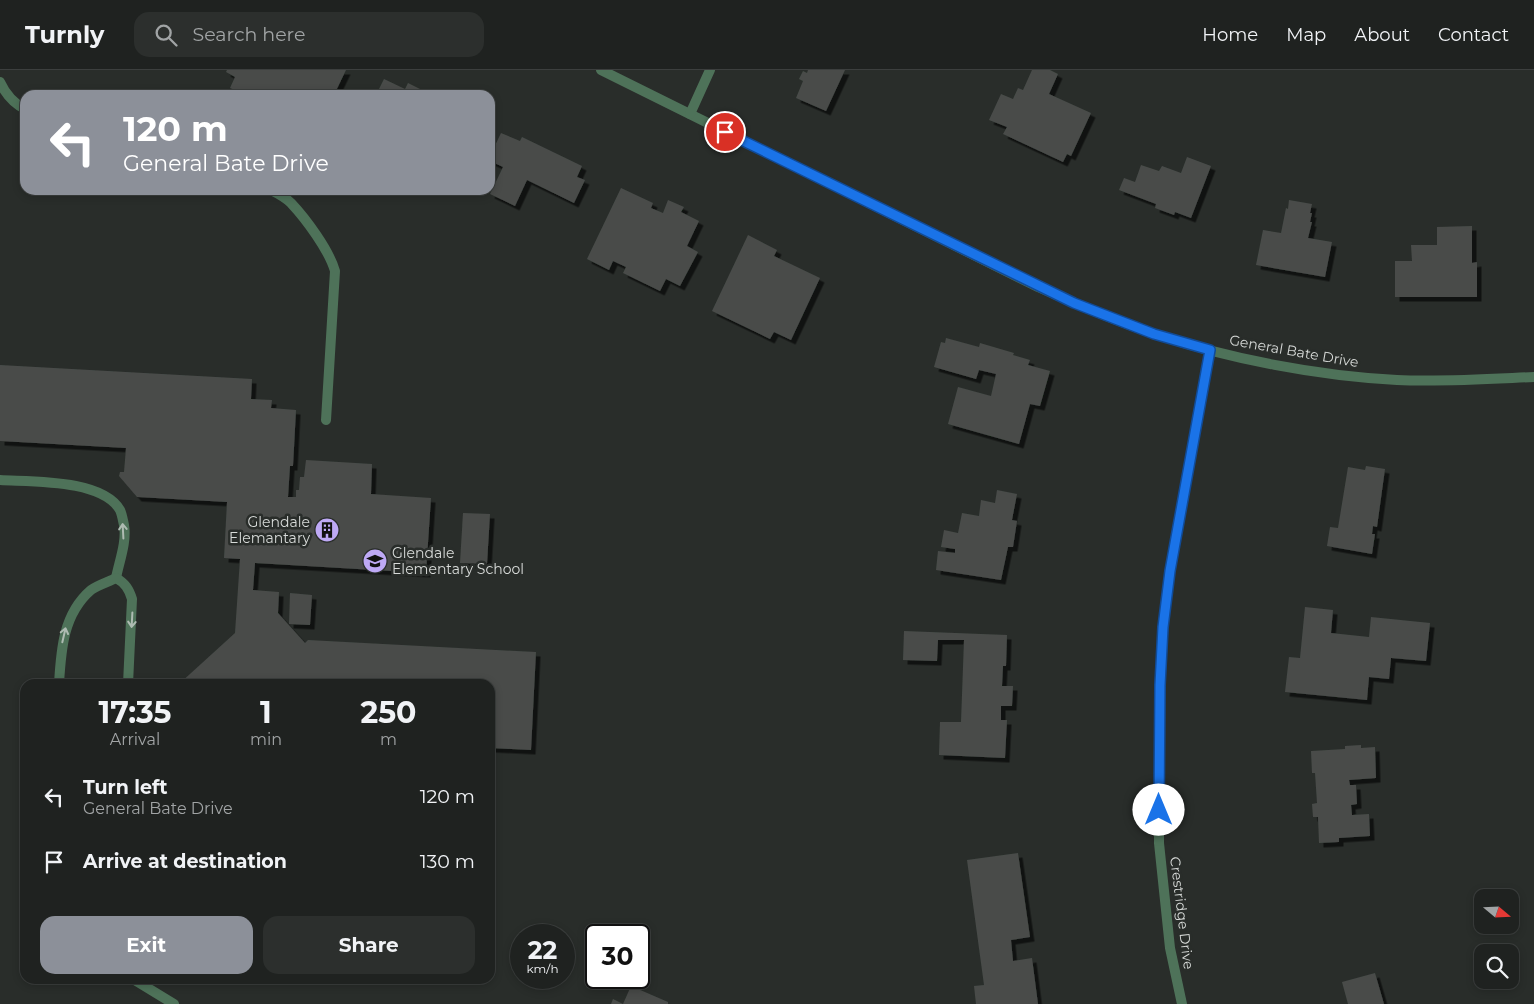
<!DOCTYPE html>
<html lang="en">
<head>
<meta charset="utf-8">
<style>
	:root { --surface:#1f2220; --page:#2c2f2d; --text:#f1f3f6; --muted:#a1a4a5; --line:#3c3f3e; --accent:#8c9099 }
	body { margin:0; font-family:Montserrat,sans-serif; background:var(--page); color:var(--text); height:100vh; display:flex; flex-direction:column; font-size:19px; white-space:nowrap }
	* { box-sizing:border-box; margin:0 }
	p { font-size:16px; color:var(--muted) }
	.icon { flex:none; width:28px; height:28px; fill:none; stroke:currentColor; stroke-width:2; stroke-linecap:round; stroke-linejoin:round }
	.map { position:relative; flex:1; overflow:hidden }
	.side { position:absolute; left:20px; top:609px; width:475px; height:305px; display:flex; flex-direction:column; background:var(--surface); border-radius:15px; box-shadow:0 2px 8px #0003,0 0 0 1px var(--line) }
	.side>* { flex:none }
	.top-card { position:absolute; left:20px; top:20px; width:475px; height:105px; border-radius:15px; box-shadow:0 2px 8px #0003,0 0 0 1px var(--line); background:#8c9099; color:#fff; overflow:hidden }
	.needle { width:32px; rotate:109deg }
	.controls { position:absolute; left:1474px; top:819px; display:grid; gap:10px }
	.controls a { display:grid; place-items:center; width:45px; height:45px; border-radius:10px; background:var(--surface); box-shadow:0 2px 8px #0003,0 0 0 1px var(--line); font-size:25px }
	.speed { position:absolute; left:510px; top:854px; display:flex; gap:10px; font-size:25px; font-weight:700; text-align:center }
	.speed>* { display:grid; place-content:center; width:65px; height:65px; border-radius:50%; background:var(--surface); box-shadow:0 2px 8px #0003,0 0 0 1px var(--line); line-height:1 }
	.speed small { font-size:12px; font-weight:400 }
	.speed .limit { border:2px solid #111; border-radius:8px; background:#fff; color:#111 }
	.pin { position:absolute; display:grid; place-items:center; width:42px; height:42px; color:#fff; margin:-21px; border:2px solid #fff; border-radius:50%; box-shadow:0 1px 5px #0007 }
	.me { position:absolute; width:55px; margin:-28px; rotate:0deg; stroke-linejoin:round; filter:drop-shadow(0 0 4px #0008) }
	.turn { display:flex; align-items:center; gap:18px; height:105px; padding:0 20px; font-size:22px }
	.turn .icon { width:65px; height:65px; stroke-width:2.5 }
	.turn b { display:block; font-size:35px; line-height:42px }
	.eta { display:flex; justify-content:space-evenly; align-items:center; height:85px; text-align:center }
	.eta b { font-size:30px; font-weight:700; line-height:35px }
	.action { display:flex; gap:10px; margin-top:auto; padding:10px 20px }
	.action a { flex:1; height:58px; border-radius:15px; background:var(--accent); color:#fff; font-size:20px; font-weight:700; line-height:58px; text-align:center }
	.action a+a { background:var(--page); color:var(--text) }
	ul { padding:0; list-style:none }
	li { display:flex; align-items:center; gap:15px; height:65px; padding:0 20px }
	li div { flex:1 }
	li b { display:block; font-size:19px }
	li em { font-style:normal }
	header { display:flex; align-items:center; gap:30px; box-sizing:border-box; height:70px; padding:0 25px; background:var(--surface); border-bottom:1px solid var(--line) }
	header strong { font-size:24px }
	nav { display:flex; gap:28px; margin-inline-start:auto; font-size:18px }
	.search { width:350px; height:45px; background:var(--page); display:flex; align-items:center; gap:12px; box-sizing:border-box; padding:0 18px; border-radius:15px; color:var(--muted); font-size:19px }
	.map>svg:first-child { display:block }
	.building { fill:#484c49; filter:url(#shadow) }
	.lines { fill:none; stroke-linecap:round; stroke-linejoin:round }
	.service { stroke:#4e7259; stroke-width:10 }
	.minor { stroke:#4e7259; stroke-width:10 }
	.oneway { stroke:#aebbb2 }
	.route-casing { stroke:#114b97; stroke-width:12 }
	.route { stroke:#1a73e8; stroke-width:9 }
	.labels { text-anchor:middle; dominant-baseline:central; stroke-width:5; stroke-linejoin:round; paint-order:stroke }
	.street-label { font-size:14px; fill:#d7dad8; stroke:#292d2a }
	.poi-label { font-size:14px; fill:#d7dad8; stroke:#292d2a; text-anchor:end }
</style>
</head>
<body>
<header>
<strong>Turnly</strong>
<div class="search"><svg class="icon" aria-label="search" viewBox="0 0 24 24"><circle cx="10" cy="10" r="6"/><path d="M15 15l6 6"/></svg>Search here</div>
<nav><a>Home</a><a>Map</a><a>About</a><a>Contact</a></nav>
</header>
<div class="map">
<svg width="1534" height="934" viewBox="0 0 1534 934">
	<defs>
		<filter id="shadow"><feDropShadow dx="4.5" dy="4.5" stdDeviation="0" flood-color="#0009"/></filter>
	</defs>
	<rect width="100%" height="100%" fill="#292d2a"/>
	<g class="building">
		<polygon points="227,0 346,0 334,25 246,25 230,18 235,7 226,2"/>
		<polygon points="808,0 845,0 826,41 796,28 803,11 799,9 803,1 807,3"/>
		<polygon points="1032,0 1050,0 1058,4 1049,24 1091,43 1071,86 1067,84 1063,92 1003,64 1007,57 989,50 1001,24 1013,29 1018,18 1023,20"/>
		<polygon points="384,9 405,19 408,13 428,23 430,19 439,23 438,25 376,25"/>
		<polygon points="501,63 520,71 522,67 582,96 577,107 585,110 574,133 527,110 515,136 490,124 503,97 490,91 490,86"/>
		<polygon points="1187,87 1211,96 1191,148 1175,142 1174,145 1155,138 1156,134 1119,120 1124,108 1135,112 1141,95 1159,101 1162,96 1181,103"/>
		<polygon points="621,118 653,133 651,138 663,143 668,130 684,137 681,142 699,151 687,176 698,182 680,216 666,209 660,221 623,203 626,197 613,191 609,200 587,189"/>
		<polygon points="1289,130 1312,134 1310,143 1312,143 1310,152 1312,152 1308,168 1332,172 1325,207 1256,195 1263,160 1281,163 1286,138 1288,139"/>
		<polygon points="1472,156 1472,193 1477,192 1477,227 1395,227 1395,191 1412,191 1411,175 1437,175 1437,157"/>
		<polygon points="748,165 777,180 774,186 820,208 791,270 774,262 770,269 712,241"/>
		<polygon points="946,268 979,277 980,273 1014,283 1013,285 1030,290 1028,295 1050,301 1040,336 1030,334 1019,374 948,354 958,317 991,326 996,304 979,300 976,309 934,297 941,272 945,273"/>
		<polygon points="0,295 252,309 251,329 272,330 271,338 296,340 293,396 290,396 288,427 296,427 296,420 299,420 300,407 304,407 306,390 372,394 371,424 431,428 426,503 255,493 253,520 279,522 278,543 305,573 308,570 536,582 531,680 490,678 490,614 179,614 235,563 240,489 224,488 227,432 137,427 119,406 120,402 124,402 126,378 0,371"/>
		<polygon points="1366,396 1385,399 1377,457 1373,456 1372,464 1375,464 1372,484 1327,476 1330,457 1338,458 1348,397 1365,400"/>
		<polygon points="997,420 1017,424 1012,450 1017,451 1013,477 1008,477 1001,510 936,500 938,481 955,483 955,479 941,477 944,460 958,463 962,443 979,446 981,430 995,433"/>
		<polygon points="463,443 490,444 487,494 460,493"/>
		<polygon points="290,523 312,525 310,555 289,554"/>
		<polygon points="1305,537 1333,540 1331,563 1369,567 1371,547 1430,553 1426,591 1391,588 1389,609 1369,607 1367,630 1285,622 1289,587 1300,588"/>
		<polygon points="904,561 1007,565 1006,596 1003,596 1002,616 1013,616 1012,636 1001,636 1001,650 1007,650 1005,688 939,685 940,652 961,652 964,570 938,570 937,591 903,590"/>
		<polygon points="1361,675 1361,678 1375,677 1376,708 1349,710 1350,715 1356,715 1357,734 1351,735 1352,745 1369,744 1370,766 1339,768 1339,772 1319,773 1318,747 1313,747 1312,734 1317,733 1315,703 1312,703 1311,681 1345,679 1345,676"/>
		<polygon points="1018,783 1030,867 1011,870 1013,891 1032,888 1038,934 976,934 974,916 984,915 967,790"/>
		<polygon points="1375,903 1384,934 1348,934 1342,912"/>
		<polygon points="631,916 668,932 668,934 611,934 613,929 623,934"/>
	</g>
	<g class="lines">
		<g class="service">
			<path d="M0,12C6,25 13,33 25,39"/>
			<path d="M271,120C277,123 286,128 291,133C306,149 329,180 335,201L326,350"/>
		</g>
		<g class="minor">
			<path d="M601,0L1038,217C1076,234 1115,251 1155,264C1229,289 1319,306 1397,310C1443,312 1489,309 1534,307"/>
			<polyline points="690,44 710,0"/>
			<path d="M0,410C32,412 102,409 120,440C122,444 123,451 124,455C127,472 119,492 116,508"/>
			<path d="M116,508C125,513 129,519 132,529L128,614"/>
			<path d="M59,614C61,580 63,544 91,520C98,515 108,512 116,508"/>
			<polyline points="133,909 174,934"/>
			<polyline points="1182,934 1170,878 1159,773 1160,615 1163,557 1170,501 1210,280"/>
		</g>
	</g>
	<defs><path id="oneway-shaft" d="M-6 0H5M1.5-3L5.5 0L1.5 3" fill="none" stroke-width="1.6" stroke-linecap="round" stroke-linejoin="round" transform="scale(1.25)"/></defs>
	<g class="oneway">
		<use href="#oneway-shaft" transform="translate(123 461) rotate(-93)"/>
		<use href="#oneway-shaft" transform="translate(132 550) rotate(93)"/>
		<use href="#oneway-shaft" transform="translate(64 565) rotate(-77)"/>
	</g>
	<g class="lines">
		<defs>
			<polyline id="route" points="725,62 1074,233 1154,264 1210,280 1170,501 1163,557 1160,615 1159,740"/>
		</defs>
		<use href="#route" class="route-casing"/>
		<use href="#route" class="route"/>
	</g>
	<defs>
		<symbol id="building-disc" viewBox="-11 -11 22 22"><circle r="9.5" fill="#bea9f5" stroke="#292d2a"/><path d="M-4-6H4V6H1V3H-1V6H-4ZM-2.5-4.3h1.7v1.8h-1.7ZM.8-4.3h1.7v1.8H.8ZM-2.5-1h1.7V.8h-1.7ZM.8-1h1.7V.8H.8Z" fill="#111"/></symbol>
		<symbol id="school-disc" viewBox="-11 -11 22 22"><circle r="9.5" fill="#bea9f5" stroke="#292d2a"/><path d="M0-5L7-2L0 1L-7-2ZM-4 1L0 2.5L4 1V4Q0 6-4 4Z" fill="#111"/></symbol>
	</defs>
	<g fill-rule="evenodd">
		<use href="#building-disc" x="313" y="446" width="28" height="28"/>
		<use href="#school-disc" x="361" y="477" width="28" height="28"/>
	</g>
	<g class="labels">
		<g class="street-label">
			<text transform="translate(1294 281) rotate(10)">General Bate Drive</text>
			<text transform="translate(1182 843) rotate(83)">Crestridge Drive</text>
		</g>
		<g class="poi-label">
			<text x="310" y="452">Glendale<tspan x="310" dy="16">Elemantary</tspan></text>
			<text x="392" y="483" text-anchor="start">Glendale<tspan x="392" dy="16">Elementary School</tspan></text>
		</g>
	</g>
</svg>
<div class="controls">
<a><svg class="needle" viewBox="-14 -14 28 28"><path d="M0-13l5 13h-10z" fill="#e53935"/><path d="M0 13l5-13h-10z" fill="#a1a4a5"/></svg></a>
<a><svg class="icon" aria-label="search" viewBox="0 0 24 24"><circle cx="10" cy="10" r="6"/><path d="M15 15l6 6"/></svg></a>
</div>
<div class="speed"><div>22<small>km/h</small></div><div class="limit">30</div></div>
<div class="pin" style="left:725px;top:62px;background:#d93025"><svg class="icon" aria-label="arrive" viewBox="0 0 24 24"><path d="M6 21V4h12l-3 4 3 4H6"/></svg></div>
<svg class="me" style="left:1159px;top:740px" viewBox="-20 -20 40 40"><circle r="19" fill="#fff"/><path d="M0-13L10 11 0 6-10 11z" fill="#1a73e8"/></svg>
<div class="top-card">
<div class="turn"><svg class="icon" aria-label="left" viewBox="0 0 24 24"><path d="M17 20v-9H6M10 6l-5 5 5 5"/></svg><div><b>120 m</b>General Bate Drive</div></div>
</div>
<section class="side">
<div class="eta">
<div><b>17:35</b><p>Arrival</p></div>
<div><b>1</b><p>min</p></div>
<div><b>250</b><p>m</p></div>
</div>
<ul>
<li><svg class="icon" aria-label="left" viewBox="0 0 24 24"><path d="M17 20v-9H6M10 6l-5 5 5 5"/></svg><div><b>Turn left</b><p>General Bate Drive</p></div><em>120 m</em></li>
<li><svg class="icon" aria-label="arrive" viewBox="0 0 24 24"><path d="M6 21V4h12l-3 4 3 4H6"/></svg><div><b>Arrive at destination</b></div><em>130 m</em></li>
</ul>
<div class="action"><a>Exit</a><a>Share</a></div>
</section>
</div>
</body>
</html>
